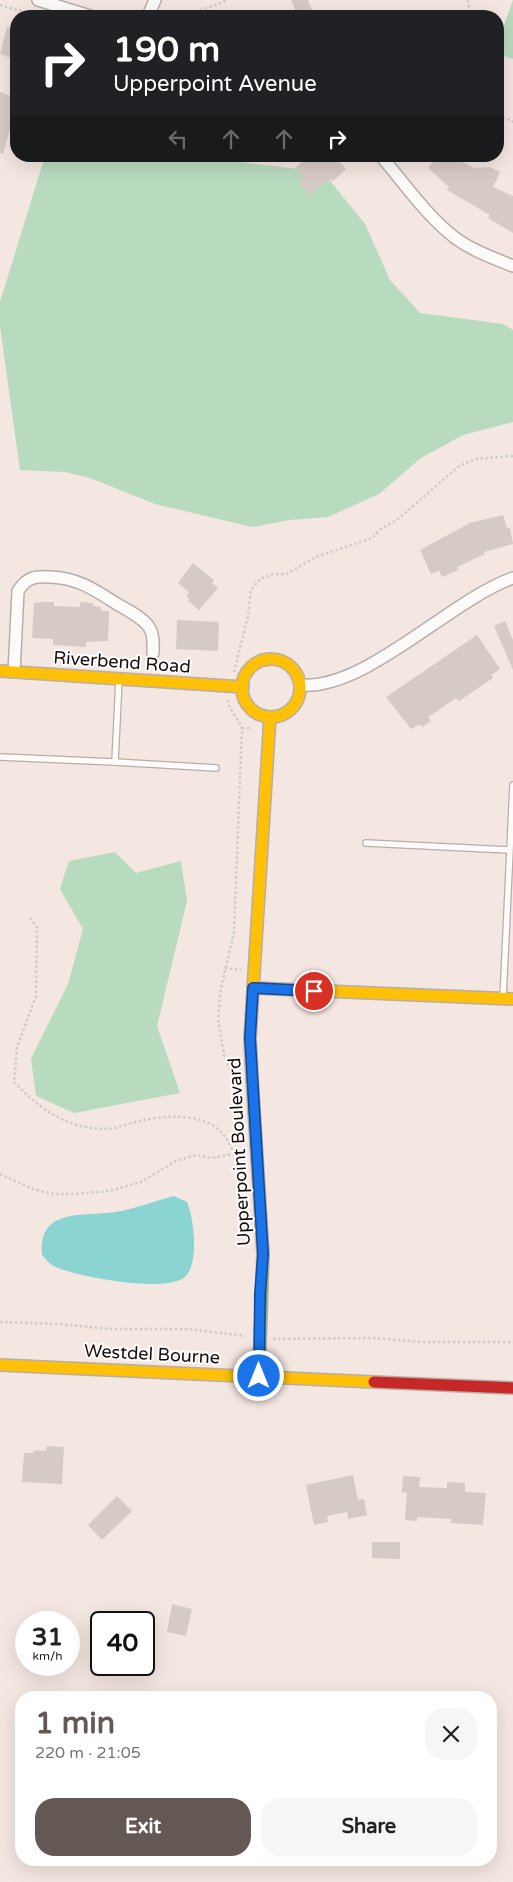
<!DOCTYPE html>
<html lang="en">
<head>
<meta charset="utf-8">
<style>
	:root { --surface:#fff; --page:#f6f6f6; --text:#222; --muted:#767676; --accent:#645855 }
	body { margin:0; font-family:"Varela Round",sans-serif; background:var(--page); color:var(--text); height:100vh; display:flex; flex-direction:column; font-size:19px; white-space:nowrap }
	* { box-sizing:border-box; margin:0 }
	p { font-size:16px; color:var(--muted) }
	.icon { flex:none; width:28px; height:28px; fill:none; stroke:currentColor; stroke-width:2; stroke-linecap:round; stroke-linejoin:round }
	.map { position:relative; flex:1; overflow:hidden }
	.side { position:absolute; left:15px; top:1691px; width:482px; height:175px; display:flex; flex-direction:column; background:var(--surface); border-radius:20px; box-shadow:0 5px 20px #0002 }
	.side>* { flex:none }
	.banner { position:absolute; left:10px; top:10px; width:494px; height:152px; border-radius:20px; box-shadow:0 5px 20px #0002; background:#202124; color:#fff; overflow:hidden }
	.speed { position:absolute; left:15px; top:1611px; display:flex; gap:10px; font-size:25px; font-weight:700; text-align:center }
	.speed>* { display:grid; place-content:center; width:65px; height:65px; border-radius:50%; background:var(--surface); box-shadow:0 5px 20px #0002; line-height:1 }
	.speed small { font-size:12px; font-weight:400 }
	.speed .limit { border:2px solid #111; border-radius:8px; background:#fff; color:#111 }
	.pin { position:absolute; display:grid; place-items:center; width:42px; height:42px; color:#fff; margin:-21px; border:2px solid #fff; border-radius:50%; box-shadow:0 1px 5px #0007 }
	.me { position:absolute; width:55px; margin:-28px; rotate:0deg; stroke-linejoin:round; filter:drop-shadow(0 0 4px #0008) }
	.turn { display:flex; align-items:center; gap:18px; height:105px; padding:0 20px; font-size:22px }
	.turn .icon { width:65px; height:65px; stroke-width:2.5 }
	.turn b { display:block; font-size:35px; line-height:42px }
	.lanes { display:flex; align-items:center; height:48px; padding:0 20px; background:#0003; justify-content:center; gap:25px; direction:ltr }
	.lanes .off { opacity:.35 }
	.round { display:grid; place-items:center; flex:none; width:52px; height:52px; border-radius:20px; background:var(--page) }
	.overview { display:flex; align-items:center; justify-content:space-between; height:85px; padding:0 20px }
	h1 { font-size:30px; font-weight:800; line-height:38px; color:var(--accent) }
	.primary-button { display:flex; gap:10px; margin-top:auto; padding:10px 20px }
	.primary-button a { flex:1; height:58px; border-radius:20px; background:var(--accent); color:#fff; font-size:20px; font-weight:800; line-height:58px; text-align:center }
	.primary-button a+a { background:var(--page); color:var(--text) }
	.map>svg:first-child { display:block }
	.green { fill:#b8dabf }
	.water { fill:#8ad4d2 }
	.building { fill:#d6cac6 }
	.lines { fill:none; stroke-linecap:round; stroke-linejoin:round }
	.lane-casing { stroke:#b9ada9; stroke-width:8 }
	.street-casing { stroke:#b9ada9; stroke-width:14 }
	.fast-casing { stroke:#b9ada9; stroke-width:14 }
	.slow-casing { stroke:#b9ada9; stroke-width:14 }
	.jam-casing { stroke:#b9ada9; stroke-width:14 }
	.path { stroke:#d0ccca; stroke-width:2.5; stroke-dasharray:2.5 2.5; stroke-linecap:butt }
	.lane { stroke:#fdfbfa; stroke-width:5.5 }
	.street { stroke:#fdfbfa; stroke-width:11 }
	.fast { stroke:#4caf50; stroke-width:11 }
	.slow { stroke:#ffc107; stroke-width:11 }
	.jam { stroke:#c62828; stroke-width:11 }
	.route-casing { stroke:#114b97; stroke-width:12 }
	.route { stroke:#1a73e8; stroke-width:9 }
	.labels { text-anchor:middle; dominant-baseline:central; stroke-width:4; stroke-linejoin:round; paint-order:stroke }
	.street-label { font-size:18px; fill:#170c09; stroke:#fff }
</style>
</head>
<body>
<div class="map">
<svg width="513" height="1882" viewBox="0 0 513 1882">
	<rect width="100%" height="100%" fill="#f4e6e1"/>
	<g class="green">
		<polygon points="513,0 513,59 498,54 498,43"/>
		<polygon points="45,156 191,156 323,172 365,224 390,280 420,313 503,324 513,330 513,422 463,435 421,458 379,494 328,517 290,520 252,527 155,504 90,478 65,472 20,470 0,326 0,302"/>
		<polygon points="115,852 136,873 181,861 187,901 157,1026 180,1093 74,1113 36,1096 31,1059 68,984 83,929 60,889 69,861"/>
	</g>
	<path class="water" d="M174,1196L187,1202C194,1218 199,1262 186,1276C169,1294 78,1277 56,1267C50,1265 46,1259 42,1255C38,1207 83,1217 115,1212C135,1209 154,1201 174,1196Z"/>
	<g class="building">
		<polygon points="291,0 308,0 312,10 298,16"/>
		<polygon points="7,27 16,30 16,60 0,54"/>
		<polygon points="0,92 16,98 16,108 3,154 0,153"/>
		<polygon points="309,156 326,156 330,161 335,157 346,169 333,181 331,179 324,184 323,183 310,195 298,182 304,176 296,167"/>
		<polygon points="427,156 450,156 474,168 490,167 500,172 493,187 513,196 513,233 488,218 490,215 447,190 449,187 428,168 433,162"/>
		<polygon points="503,515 507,528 510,528 513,544 484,552 485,554 457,567 458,570 442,577 439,571 431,574 420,550 470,523"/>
		<polygon points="193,563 214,580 212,583 218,588 199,610 188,601 189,598 186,596 189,592 178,583"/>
		<polygon points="42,602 54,602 54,606 80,607 80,602 93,603 93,606 101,607 101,611 109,611 108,641 86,642 86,647 53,645 53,639 32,638 34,603"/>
		<polygon points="177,620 219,622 218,651 176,649"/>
		<polygon points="505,621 513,640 513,670 494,626"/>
		<polygon points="477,635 500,669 491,675 493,678 459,701 456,698 428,717 431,721 422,727 420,724 411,729 386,697"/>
		<polygon points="47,1446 64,1447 62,1484 22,1482 24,1453 33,1453 34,1450 46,1451"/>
		<polygon points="353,1475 358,1500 364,1499 367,1515 348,1519 347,1512 327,1516 328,1522 314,1525 306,1485"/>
		<polygon points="403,1476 420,1477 419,1487 447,1488 447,1482 465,1483 465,1492 486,1493 483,1525 451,1523 451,1519 417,1517 417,1521 405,1520 407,1493 402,1492"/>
		<polygon points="117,1496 132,1511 102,1540 88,1525"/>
		<polygon points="372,1542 400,1542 400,1559 372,1558"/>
		<polygon points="172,1604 192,1609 186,1636 167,1632"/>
	</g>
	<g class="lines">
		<defs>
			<g id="lane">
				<polyline points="119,679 115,762 216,768"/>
				<polyline points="0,757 115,762"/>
				<polyline points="366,843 509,850"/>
				<polyline points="503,998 513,785"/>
			</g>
			<g id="street">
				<polyline points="38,0 90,16"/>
				<polyline points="148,16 155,0"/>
				<path d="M381,156C404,183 426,215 454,237C471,250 493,258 513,266"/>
				<path d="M14,672L18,591C27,577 35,576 51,577C78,578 95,590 117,604C127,610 142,617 149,627C154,635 153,643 153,653"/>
				<path d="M300,685C365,691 450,600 513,578"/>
			</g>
			<polyline id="fast" points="252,1078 263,1254 259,1376"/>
			<g id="slow">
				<circle cx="271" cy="688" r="29"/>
				<polyline points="0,671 243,687"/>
				<polyline points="253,988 513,999"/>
				<polyline points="252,1078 250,1038 270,717"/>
				<polyline points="0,1365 374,1382"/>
			</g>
			<polyline id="jam" points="374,1382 513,1388"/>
		</defs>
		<use href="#lane" class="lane-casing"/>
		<use href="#street" class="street-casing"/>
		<use href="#fast" class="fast-casing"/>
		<use href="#slow" class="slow-casing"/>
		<use href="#jam" class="jam-casing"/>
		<g class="path">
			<polyline points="468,0 470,16"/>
			<polyline points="0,5 38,16"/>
			<polyline points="186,16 228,0"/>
			<polyline points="498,115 513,122"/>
			<polyline points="234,672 248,616 251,590 260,579 273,574 286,574 316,557 372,538 382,528 397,520 459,466 475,459 513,456"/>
			<path d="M228,700C229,711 238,718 242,728L234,932L221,988L218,1018L224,1055L238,1089"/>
			<polyline points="242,728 250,728"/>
			<path d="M30,918L37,927L36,996L17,1047L14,1082C40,1109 67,1129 106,1129C117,1129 129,1123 140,1121C173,1113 222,1112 233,1153"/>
			<polyline points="225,968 241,970"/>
			<polyline points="0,1174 33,1189 53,1194 75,1194 109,1191 141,1182 176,1161 196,1155 212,1158 243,1152"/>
			<polyline points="0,1322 59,1324 110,1329 189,1329 245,1336"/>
			<polyline points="273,1339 373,1338 422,1342 513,1342"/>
		</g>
		<use href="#lane" class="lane"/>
		<use href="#street" class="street"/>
		<use href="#fast" class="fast"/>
		<use href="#slow" class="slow"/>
		<use href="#jam" class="jam"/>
	</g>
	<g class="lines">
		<defs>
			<polyline id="route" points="259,1376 260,1294 263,1254 250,1038 253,988 314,991"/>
		</defs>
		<use href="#route" class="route-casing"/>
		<use href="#route" class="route"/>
	</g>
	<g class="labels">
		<g class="street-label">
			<text transform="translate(122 662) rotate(4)">Riverbend Road</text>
			<text transform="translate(239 1152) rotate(-93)">Upperpoint Boulevard</text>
			<text transform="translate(152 1354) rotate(3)">Westdel Bourne</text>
		</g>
	</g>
</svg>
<div class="speed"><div>31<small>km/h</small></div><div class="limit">40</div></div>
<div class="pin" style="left:314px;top:991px;background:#d93025"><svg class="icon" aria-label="arrive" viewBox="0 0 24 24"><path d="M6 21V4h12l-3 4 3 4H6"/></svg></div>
<svg class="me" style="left:259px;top:1376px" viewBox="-20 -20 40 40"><circle r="17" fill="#1a73e8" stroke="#fff" stroke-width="3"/><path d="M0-11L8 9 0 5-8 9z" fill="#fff"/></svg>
<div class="banner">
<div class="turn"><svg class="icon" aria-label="right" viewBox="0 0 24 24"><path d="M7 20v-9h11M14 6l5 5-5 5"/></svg><div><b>190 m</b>Upperpoint Avenue</div></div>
<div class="lanes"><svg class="icon off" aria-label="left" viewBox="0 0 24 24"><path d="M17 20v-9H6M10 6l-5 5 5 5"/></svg><svg class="icon off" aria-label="ahead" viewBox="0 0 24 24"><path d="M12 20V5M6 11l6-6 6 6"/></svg><svg class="icon off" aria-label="ahead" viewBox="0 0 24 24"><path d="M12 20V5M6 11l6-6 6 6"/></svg><svg class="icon" aria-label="right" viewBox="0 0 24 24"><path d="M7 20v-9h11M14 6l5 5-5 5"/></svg></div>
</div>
<section class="side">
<div class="overview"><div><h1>1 min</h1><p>220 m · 21:05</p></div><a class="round"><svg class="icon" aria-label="close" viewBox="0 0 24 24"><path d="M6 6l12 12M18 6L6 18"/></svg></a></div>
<div class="primary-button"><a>Exit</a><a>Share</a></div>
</section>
</div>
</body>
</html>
